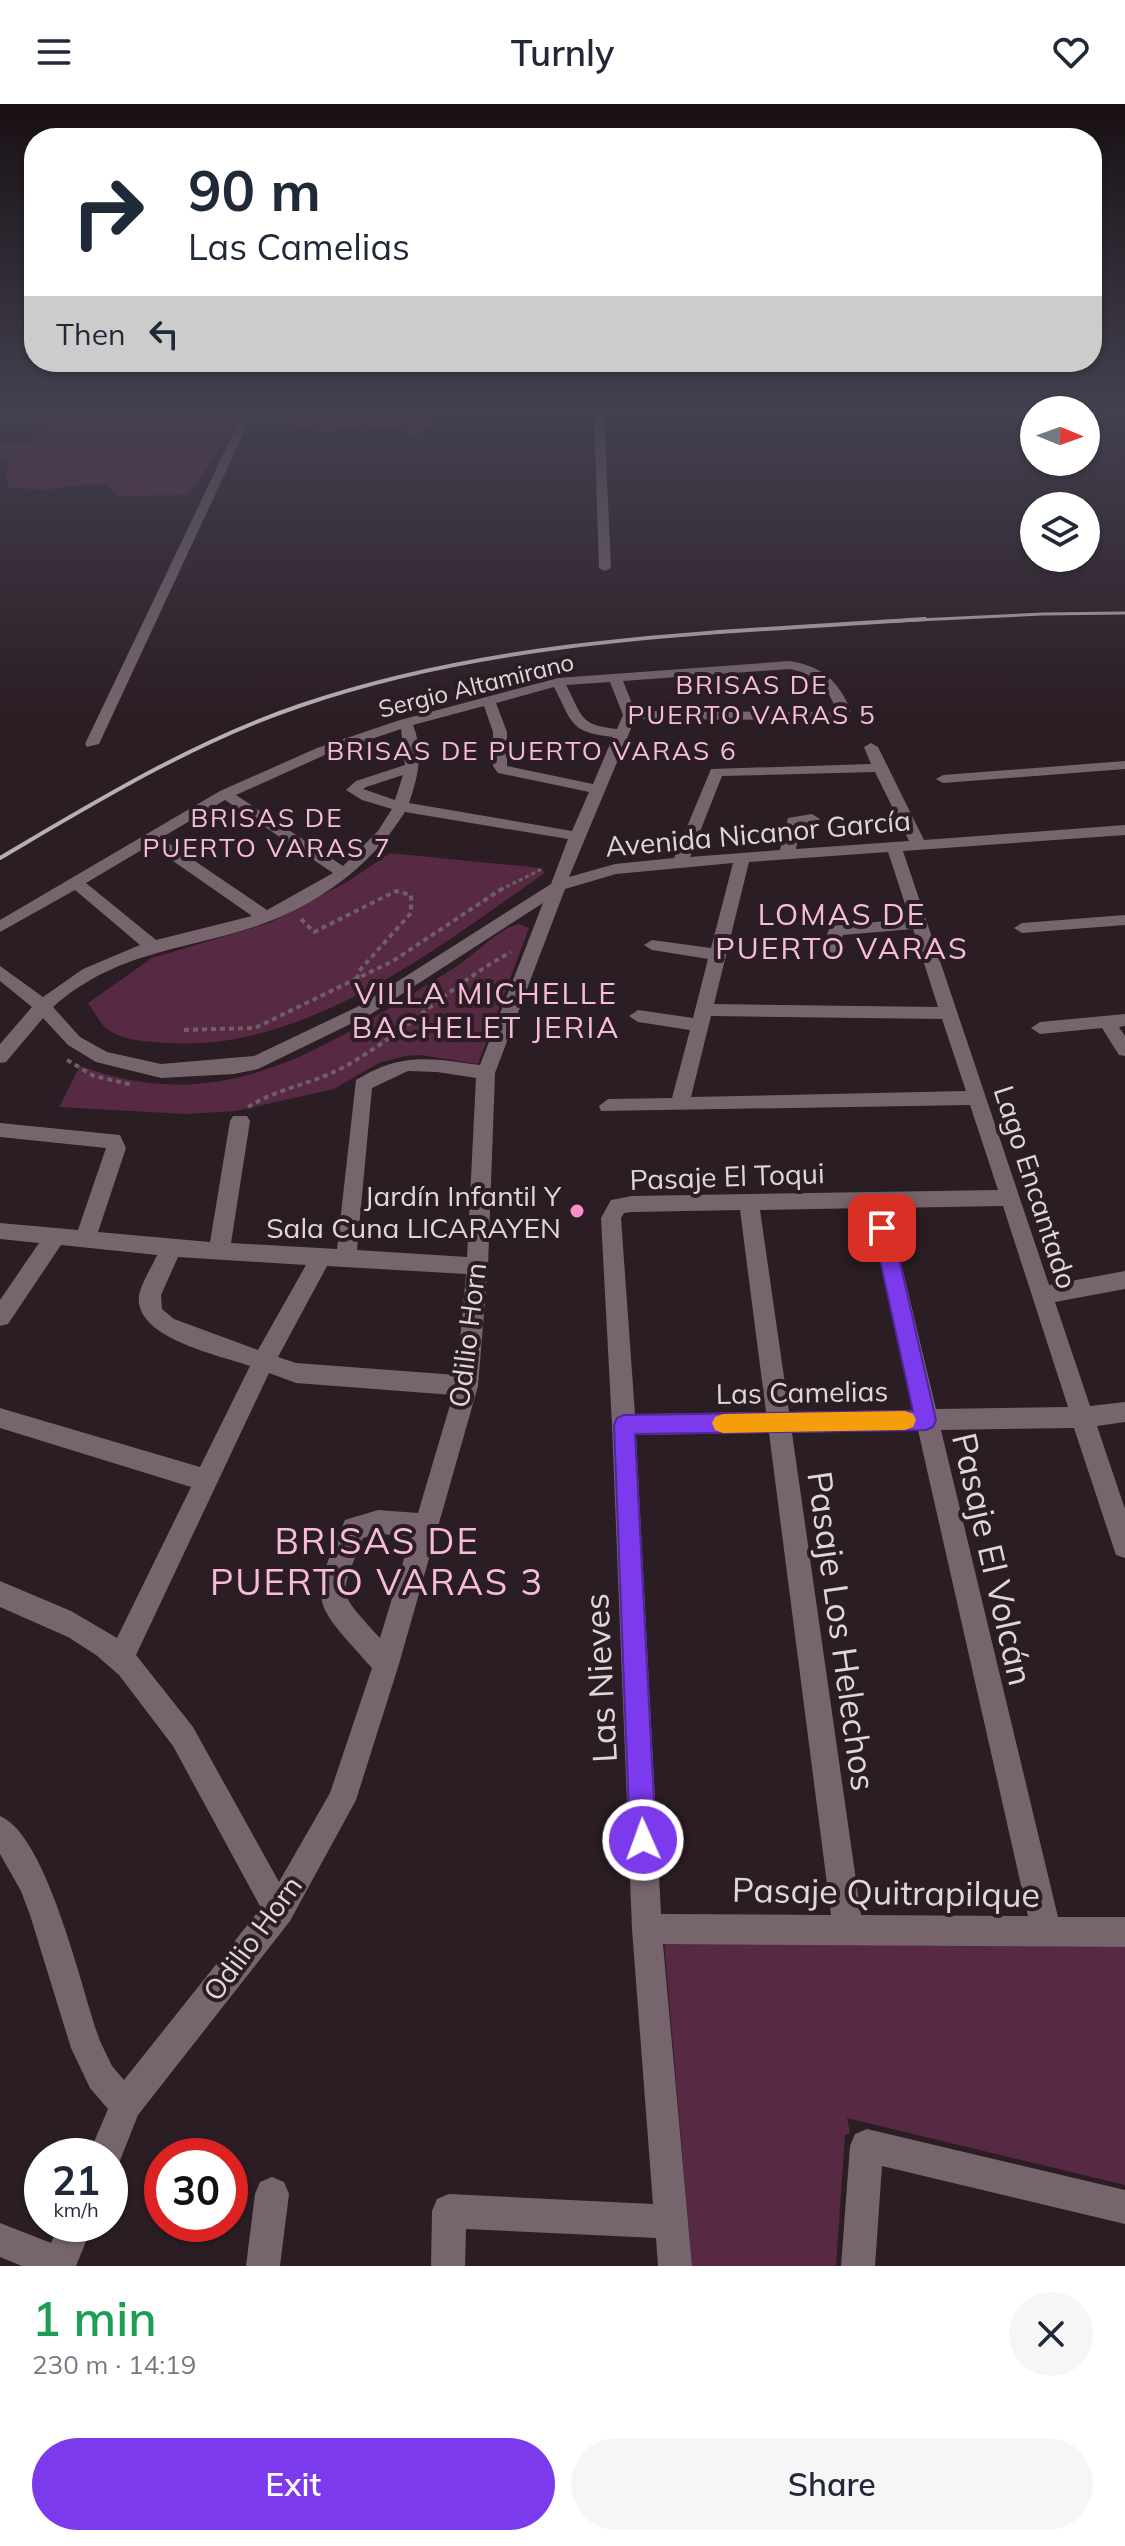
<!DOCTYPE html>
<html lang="en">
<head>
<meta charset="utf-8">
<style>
	:root { --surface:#fff; --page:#f6f6f7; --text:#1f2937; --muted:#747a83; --accent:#7c3aed }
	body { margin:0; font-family:Mulish,sans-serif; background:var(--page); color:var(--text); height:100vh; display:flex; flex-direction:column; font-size:30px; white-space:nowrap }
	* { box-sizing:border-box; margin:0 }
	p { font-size:26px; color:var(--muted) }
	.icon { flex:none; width:44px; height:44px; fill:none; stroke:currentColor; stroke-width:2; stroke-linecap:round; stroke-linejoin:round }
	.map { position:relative; height:2162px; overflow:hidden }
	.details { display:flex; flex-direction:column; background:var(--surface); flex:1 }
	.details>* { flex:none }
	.guide { position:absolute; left:24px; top:24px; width:1078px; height:244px; border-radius:32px; box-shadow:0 2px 6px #0004; background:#fff; color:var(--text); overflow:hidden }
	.needle { width:52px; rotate:91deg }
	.buttons { position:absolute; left:1020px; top:292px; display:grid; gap:16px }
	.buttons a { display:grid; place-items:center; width:80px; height:80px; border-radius:50%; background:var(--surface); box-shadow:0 2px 6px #0004; font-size:40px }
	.speed { position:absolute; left:24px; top:2034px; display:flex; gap:16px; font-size:40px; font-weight:700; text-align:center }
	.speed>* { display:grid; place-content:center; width:104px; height:104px; border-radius:50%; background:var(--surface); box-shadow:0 2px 6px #0004; line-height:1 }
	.speed small { font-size:20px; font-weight:400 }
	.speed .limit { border:12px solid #d22; background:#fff; color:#111 }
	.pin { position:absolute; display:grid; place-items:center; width:68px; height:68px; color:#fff; margin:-34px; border-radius:16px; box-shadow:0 4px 12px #0006 }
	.me { position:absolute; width:88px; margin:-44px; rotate:358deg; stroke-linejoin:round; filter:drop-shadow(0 0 6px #0008) }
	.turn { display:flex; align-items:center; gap:28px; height:168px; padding:0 32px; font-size:36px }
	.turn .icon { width:104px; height:104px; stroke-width:2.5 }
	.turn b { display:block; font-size:56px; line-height:68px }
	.then { display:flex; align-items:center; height:76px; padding:0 32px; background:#0003; gap:16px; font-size:30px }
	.round { display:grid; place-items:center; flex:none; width:84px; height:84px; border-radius:42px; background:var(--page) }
	.headline { display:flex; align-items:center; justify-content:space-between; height:136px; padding:0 32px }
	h1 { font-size:48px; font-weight:600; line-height:60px; color:#1e9e55 }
	.cta { display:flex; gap:16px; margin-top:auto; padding:16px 32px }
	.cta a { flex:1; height:92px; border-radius:48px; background:var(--accent); color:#fff; font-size:32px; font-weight:600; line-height:92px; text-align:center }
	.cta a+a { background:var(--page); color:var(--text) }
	header { display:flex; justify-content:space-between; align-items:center; height:104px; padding:0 32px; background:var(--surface); font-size:36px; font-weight:600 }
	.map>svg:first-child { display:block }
	.green { fill:#582943 }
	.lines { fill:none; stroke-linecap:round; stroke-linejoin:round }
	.path-far1 { stroke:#6c5f65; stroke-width:3; stroke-dasharray:4 3; stroke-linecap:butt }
	.path { stroke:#6c5f65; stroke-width:4; stroke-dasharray:5 4; stroke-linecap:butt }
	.minor { fill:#76656d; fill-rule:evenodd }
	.rail-far1 { stroke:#b9aeb3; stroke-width:3 }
	.rail { stroke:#b9aeb3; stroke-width:4 }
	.route { fill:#7c3aed; stroke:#51269a; stroke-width:2 }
	.slow { fill:#f59e0b }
	.poi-dot { fill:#f98fc9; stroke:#2b1d24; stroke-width:3 }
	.labels { text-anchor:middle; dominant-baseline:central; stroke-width:8; stroke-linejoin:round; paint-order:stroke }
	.far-street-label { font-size:24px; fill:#e1d6db; stroke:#2b1d24 }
	.far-neighbourhood-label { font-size:26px; letter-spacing:2px; fill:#f8bbda; stroke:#2b1d24 }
	.street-label { font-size:28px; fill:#e1d6db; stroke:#2b1d24 }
	.poi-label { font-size:28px; fill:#e1d6db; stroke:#2b1d24; text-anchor:end }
	.neighbourhood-label { font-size:30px; letter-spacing:2px; fill:#f8bbda; stroke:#2b1d24 }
	.near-street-label { font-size:34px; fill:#e1d6db; stroke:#2b1d24 }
	.near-neighbourhood-label { font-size:36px; letter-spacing:2px; fill:#f8bbda; stroke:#2b1d24 }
</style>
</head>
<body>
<header><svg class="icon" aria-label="menu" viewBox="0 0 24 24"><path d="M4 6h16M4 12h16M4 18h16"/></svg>Turnly<svg class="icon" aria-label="heart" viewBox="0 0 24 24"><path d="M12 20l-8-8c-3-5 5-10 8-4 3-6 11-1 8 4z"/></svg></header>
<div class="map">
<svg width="1125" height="2162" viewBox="0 0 1125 2162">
	<rect width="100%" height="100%" fill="#2b1d24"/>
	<g class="green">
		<polygon points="54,309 174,309 185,313 209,309 419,309 419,316 442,320 424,325 417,334 401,323 357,322 325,328 285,319 236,320 189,391 119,392 106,381 84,380 44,386 8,383 6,368 10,355 0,354 0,340 28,339 45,325 31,319 0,319 0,312 48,312"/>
		<path d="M390,749L541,764L545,769C437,844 308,947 169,939C152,938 125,937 110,927C101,922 94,907 88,899L152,854L269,819L347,778Z"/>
		<path d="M519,820L529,824L478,960L420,951L405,952L379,959L334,985L236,1007L186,1010L59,1003L80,962C228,1017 332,939 454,864C472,853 500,823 519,820Z"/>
		<polygon points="664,1838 1125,1843 1125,2081 847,2014 850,2029 845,2031 836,2162 692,2162"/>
	</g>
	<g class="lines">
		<polyline class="path-far1" points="500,786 544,764"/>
		<g class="path">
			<polyline points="301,815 314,828 396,787 411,791 411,809 359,867 357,875"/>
			<polyline points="184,926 255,924 393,857 503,784"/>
			<polyline points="67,956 94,972 133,981"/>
			<path d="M248,1003C278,984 313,980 344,963C404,930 451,880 511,848"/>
		</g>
		<g class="minor">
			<polygon points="243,309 253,309 99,640 87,643 85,640"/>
			<polygon points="594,309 604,309 611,464 605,467 599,464"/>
			<polygon points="1021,309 1031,309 1034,324 1030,323"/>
			<path d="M790,557C823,563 838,576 851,607L829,616L635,615L569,773L615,760L674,754L711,665L871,660L864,643L871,639L878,643L924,736L1125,721V731L903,747L1049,1181L1125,1167V1185L1055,1198L1090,1302L1125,1298V1318L1097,1322L1125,1405V1454L1116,1451L1113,1442L1074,1324L941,1326L1058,1813H1125V1843L663,1840L692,2162H658L656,2134L466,2125L465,2162H431L432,2107L437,2095L449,2090L653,2100L632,1825L612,1321L601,1114L611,1096L632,1092L998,1086L970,1001L601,1007L599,1002L608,995L672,994L690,926L638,918L629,912L638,906L693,914L708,855L652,846L644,841L652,836L711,844L733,759L616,770L565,785L495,969L488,1162L478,1282L399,1560L356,1696L290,1817L138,2011L117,2064L110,2067V2052H88L108,2005L90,1984L71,1944L30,1811L21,1787L0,1750V1712C48,1732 82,1888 100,1937L112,1962L124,1976L261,1804L173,1642L119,1571L96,1551L68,1533L0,1503V1477L71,1507L117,1534L191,1383L0,1324V1304L200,1363L250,1262C219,1251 134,1234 139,1192C141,1179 152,1163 157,1151L61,1141L8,1220L0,1222V1196L39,1139L0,1135V1119L78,1126L106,1044L0,1033V1019L120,1031L126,1044L98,1128L210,1138L230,1017L233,1012H247L250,1017L231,1139L337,1145L356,976C401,948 430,954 480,961L543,799L371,910L258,965L234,970L161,974L96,958L68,941L43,914L6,958L0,959V940L32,903L0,877V862L43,893L83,865L140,841L75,786L0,828V816L220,687L317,644L400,616L558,574ZM790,565C815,570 827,582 836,605L828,608L635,607L623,577ZM610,578L623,611L617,625C579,621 583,613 566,581ZM554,583C573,620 570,628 613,633L593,680L507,662V628L496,599ZM484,602L493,628V662L498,669L589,688L572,727L409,699C418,673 424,648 413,621ZM401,625L405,661L356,677L346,686L362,696L392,705L378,727L343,762L236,691L327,650ZM875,668L909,737L796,745L800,721L817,718L820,715L812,710L788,714L780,746L690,753L722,672ZM403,671L395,696L363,685L366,683ZM225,696L333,769L267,806L161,734ZM405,708L568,735L551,780L359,902L254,952L161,960L107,948L80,933L53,903C114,849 178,847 251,824C315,803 369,765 405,708ZM150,741L252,812L156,836L86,779ZM888,748L910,815L830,822L822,846L824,850H836L843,831L913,825L938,903L714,900L749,758ZM711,912L942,915L966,987L691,993ZM408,967L437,968L476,974L467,1153L357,1146L372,984ZM1003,1102L1068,1303L936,1305L888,1104ZM868,1104L913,1306L789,1308L760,1106ZM740,1106L766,1308L635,1310L621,1114L624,1109L632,1108ZM178,1153L306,1161L258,1246L174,1215L162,1205L161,1191ZM327,1162L466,1170L457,1271L296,1259L278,1253ZM269,1269L296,1279L453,1291L418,1409L378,1406L345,1416C308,1502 311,1495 372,1564L330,1689L279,1778L193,1623L136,1551ZM918,1326L1028,1812L861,1811L792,1329ZM769,1329L831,1811L661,1810L636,1331ZM378,1430L411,1432L380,1534C336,1485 339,1495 363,1434Z"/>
			<polygon points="1125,657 1125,665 943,679 936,675 943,671"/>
			<polygon points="1125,811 1125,821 1022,829 1014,824 1022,819"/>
			<polygon points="1125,910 1125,922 1119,923 1125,932 1125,952 1119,951 1102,924 1040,930 1031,924 1040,918"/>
			<polygon points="867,2025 1125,2086 1125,2120 882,2062 875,2162 841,2162 850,2042 855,2030"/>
			<polygon points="272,2073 284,2078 289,2090 280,2162 246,2162 255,2090 260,2078"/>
			<polygon points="0,2119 51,2139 59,2120 93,2120 76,2162 22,2162 0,2153"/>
		</g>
		<polyline class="rail-far1" points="896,517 1042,510 1125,509"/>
		<path class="rail" d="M0,754C97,697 195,637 302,601C502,533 717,529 925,515"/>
	</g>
	<linearGradient id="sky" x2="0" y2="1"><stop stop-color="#181014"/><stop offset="0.5" stop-color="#444050"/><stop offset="1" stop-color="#444050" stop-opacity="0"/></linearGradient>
	<rect width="1125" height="612" fill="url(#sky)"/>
	<polygon class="route" points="882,1116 889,1118 892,1124 936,1316 933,1323 926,1326 635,1330 656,1736 652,1746 643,1750 634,1746 630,1736 614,1321 617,1314 624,1311 913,1307 873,1124 876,1118"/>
	<polygon class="slow" points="905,1307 913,1310 916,1316 913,1323 905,1326 723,1329 715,1326 712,1319 715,1313 723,1310"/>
	<circle class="poi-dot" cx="577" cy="1107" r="8"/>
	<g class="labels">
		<g class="far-street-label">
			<text transform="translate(476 581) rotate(-14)">Sergio Altamirano</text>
		</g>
		<g class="far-neighbourhood-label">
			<text x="752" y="580">BRISAS DE<tspan x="752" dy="30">PUERTO VARAS 5</tspan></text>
			<text x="532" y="646">BRISAS DE PUERTO VARAS 6</text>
			<text x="267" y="713">BRISAS DE<tspan x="267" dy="30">PUERTO VARAS 7</tspan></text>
		</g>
		<g class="street-label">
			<text transform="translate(758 729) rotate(-5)">Avenida Nicanor García</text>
			<text transform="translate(727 1072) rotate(-2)">Pasaje El Toqui</text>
			<text transform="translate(1036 1083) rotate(72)">Lago Encantado</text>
			<text transform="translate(467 1231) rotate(-83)">Odilio Horn</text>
			<text transform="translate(802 1288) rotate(-1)">Las Camelias</text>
			<text transform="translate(252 1834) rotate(-54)">Odilio Horn</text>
		</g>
		<g class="poi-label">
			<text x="561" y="1091">Jardín Infantil Y<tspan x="561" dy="32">Sala Cuna LICARAYEN</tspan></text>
		</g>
		<g class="neighbourhood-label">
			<text x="842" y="810">LOMAS DE<tspan x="842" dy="34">PUERTO VARAS</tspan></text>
			<text x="486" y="889">VILLA MICHELLE<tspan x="486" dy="34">BACHELET JERIA</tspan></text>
		</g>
		<g class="near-street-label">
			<text transform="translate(993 1455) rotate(77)">Pasaje El Volcán</text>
			<text transform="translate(842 1527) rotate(82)">Pasaje Los Helechos</text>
			<text transform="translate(600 1574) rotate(-93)">Las Nieves</text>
			<text transform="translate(886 1788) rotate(1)">Pasaje Quitrapilque</text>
		</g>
		<g class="near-neighbourhood-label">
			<text x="377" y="1436">BRISAS DE<tspan x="377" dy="41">PUERTO VARAS 3</tspan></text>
		</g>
	</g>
</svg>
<div class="buttons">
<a><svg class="needle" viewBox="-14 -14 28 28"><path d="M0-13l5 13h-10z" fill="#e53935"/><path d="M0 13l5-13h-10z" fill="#747a83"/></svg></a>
<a><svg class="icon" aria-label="layers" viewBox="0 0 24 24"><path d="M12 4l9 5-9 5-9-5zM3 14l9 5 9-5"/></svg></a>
</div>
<div class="speed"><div>21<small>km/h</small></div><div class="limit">30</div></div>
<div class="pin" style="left:882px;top:1124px;background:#d93025"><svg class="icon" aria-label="arrive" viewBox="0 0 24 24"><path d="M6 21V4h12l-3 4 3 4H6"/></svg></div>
<svg class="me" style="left:643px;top:1736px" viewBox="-20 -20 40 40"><circle r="17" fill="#7c3aed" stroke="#fff" stroke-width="3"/><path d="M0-11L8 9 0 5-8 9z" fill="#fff"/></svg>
<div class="guide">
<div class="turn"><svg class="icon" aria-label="right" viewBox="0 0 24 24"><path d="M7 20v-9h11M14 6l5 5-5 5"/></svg><div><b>90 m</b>Las Camelias</div></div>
<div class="then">Then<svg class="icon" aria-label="left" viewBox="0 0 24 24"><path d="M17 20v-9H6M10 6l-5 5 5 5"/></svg></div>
</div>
</div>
<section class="details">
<div class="headline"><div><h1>1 min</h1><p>230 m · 14:19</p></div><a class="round"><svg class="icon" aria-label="close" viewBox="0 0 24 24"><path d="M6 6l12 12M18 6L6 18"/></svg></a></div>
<div class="cta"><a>Exit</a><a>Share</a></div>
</section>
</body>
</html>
